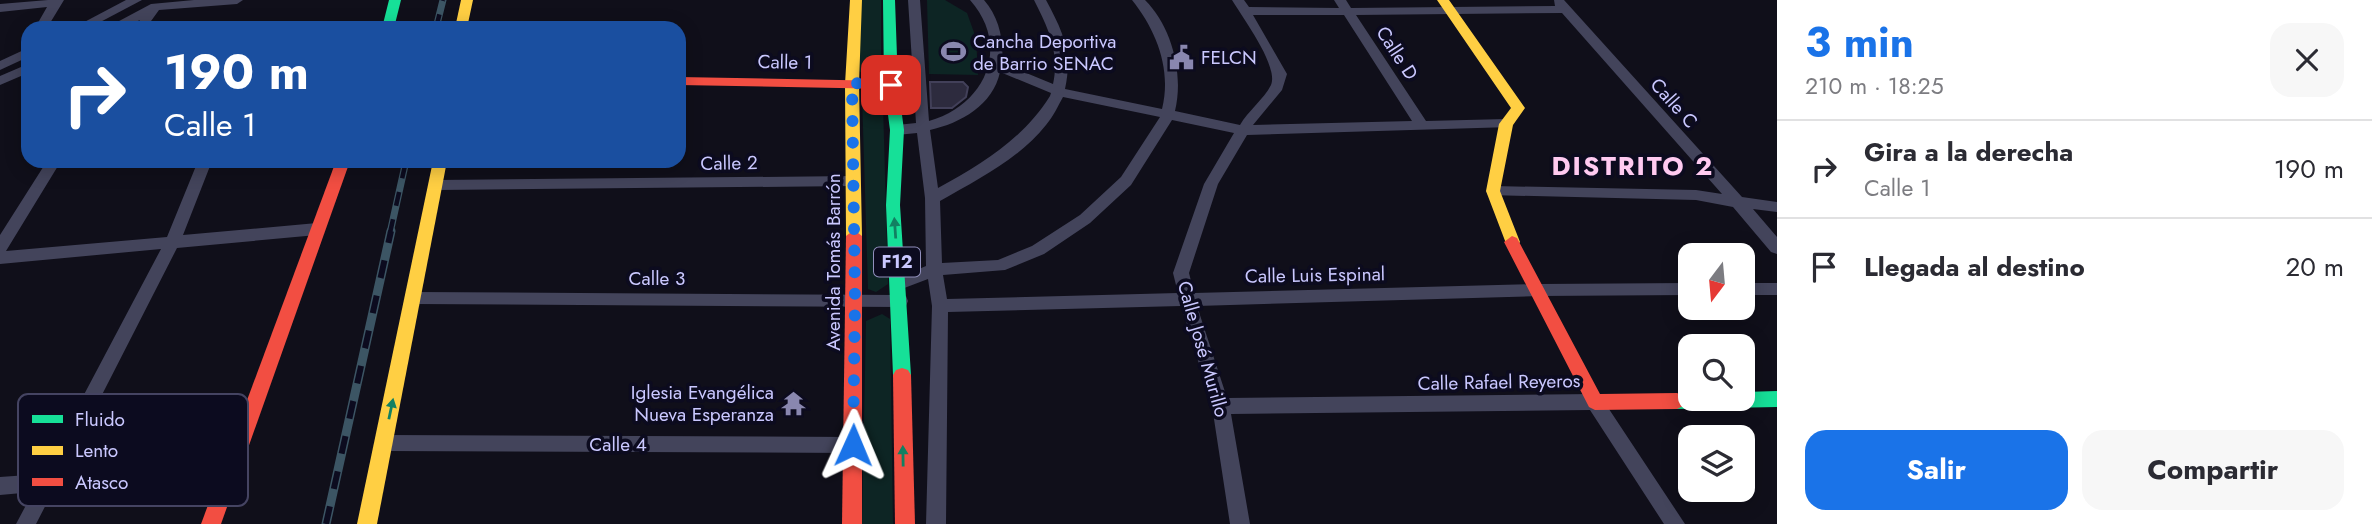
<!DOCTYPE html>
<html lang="es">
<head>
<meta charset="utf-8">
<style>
	:root { --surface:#fff; --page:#f7f7f7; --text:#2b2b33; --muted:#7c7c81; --line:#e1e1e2; --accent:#1a73e8 }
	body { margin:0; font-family:Jost,sans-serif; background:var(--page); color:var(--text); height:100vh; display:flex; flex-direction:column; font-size:26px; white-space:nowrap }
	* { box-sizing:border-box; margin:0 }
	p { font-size:23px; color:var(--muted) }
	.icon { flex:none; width:38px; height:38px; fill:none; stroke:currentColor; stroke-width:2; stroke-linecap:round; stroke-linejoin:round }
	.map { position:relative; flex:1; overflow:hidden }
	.panel { display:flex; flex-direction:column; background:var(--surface); width:595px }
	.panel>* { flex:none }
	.top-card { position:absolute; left:21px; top:21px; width:665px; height:147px; border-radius:21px; box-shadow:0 4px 18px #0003; background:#1a4fa0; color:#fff; overflow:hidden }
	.needle { width:46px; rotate:196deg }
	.buttons { position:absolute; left:1678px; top:243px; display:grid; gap:14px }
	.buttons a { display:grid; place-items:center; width:77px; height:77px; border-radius:14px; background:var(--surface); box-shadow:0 4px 18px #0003; font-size:35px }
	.pin { position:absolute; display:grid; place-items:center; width:60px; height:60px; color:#fff; margin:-30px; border-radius:14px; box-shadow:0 4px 10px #0006 }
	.me { position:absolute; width:77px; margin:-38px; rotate:1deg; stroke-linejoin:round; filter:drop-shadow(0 0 5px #0008) }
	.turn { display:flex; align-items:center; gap:24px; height:147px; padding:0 28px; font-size:32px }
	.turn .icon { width:91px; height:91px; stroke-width:2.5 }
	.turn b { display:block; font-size:49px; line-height:60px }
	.round { display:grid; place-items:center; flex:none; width:74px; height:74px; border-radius:21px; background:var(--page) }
	.summary { display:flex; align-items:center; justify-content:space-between; height:119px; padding:0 28px }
	h1 { font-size:42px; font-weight:700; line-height:52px; color:var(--accent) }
	.cta { display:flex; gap:14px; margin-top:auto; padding:14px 28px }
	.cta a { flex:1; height:80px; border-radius:21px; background:var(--accent); color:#fff; font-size:28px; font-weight:700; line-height:80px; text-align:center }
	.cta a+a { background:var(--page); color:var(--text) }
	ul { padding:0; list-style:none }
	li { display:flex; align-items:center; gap:21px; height:98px; padding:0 28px; border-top:2px solid var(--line) }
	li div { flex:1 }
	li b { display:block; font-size:26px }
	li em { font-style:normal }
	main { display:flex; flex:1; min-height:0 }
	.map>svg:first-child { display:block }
	.green { fill:#0d2524 }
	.building { fill:#2d2b3e; stroke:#424059; stroke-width:2 }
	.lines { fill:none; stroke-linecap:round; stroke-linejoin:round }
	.street { fill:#43445b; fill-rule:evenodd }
	.fast { fill:#16e098; fill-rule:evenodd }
	.slow { fill:#ffcf43; fill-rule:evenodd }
	.jam { fill:#f24e42; fill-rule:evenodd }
	.rail-far1-casing { stroke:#3c5564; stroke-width:7 }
	.rail-casing { stroke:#3c5564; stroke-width:9 }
	.rail-far1 { stroke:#0c0b1f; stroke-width:4.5; stroke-dasharray:14; stroke-linecap:butt }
	.rail { stroke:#0c0b1f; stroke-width:6; stroke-dasharray:18; stroke-linecap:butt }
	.oneway { fill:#128062 }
	.route { stroke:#1a73e8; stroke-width:12; stroke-dasharray:0 21.6 }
	.labels { text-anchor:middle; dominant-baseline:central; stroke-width:7; stroke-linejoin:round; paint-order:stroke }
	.shield { fill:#0c0b1f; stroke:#918fbc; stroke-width:2 }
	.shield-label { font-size:18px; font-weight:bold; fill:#cac8ff }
	.poi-label { font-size:19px; fill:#cac8ff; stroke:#0c0b1f; text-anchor:start }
	.street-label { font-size:19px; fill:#cac8ff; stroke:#0c0b1f }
	.district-label { font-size:26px; font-weight:bold; letter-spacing:2px; fill:#ffcaf0; stroke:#0c0b1f }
	.key { fill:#0c0b1f; stroke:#454462; stroke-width:2 }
	.key-label { font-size:19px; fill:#cac8ff }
</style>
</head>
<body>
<main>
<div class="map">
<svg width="1777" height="524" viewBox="0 0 1777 524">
	<rect width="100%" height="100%" fill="#100f1a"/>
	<g class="green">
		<polygon points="860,0 881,0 881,69 874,74 863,74 859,71"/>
		<polygon points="927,0 945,0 967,13 976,38 978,75 929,74"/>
		<polygon points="871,94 879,96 883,103 888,284 876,292 868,289 862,95"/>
		<polygon points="882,314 890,319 893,524 862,524 866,321"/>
	</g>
	<polygon class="building" points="930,82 963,82 968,87 966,97 952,108 931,108"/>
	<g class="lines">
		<g class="street">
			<polygon points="48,0 64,0 47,28 35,28 47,7 0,12 0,4"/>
			<polygon points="126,0 142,0 89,28 73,28"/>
			<polygon points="194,0 243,0 237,4 159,10 146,28 134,28 140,20 122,28 106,28 151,4"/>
			<path d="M908,0H920L929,121C986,105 1011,46 970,0H984C999,17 1004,40 1002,63L1053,84C1060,52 1048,28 1034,0H1046C1063,32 1073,52 1065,89L1162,109C1172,69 1156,30 1132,0H1145C1172,27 1184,74 1175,111L1240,125C1248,111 1264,99 1271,85C1279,66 1242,17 1232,0H1244L1249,7L1339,8L1334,0H1346L1351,8L1555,6L1554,0H1564L1742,197L1777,202V212L1753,209L1777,237V254L1771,252L1733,207L1696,200L1488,195L1486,191L1493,186L1696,190L1722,194L1562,13L1356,15L1426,121L1506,119L1511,121L1513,124L1511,127L1247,135L1218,184L1189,273L1194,293L1539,284L1690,283V295L1539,296L1197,306L1227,398L1595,394L1601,397L1685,524H1664L1590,410L1231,414L1250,524H1230L1212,406L1181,306L948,312L946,524H926L932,306L928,279L899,290L893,288L891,284L893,280L926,266L925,198L917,133L897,135L890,130L897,125L916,123ZM1253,15H1344L1412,121L1253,125L1282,90L1287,74ZM1000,72L1051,93L1050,96C1023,139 982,164 938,188L930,130C961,123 993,105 1000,72ZM1063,97L1160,117L1121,177L1080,215L1032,246L998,260L942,263L940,201C977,180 1019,159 1046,125C1053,117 1058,106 1063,97ZM1172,120L1234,133L1204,184L1173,273L1178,293L947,299L943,275L1005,270L1044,254L1090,223L1131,185Z"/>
			<polygon points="28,48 28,57 0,70 0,61"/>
			<polygon points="28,64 28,73 0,85 0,76"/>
			<polygon points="47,161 61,161 6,251 167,237 198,161 212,161 183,235 317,223 322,225 325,229 317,235 177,248 62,473 230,461 237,463 239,469 237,475 53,491 36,524 16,524 33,492 0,495 0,477 42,474 161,249 0,264 0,235"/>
			<polygon points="853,176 860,181 853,186 437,190 430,185 437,180"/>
			<rect x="1743" y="283" width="34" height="12"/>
			<polygon points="414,292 900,295 906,296 908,301 906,306 900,307 414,304 408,303 406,298 408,293"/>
			<polygon points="384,435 853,437 859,439 862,445 859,451 853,453 384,451 378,449 375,443 378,437"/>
		</g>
		<g class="fast">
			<polygon points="389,0 401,0 394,28 382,28"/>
			<polygon points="883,0 895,0 898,85 904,130 900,205 911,375 908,380 902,382 896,380 893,375 886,205 890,130 884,85"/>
			<polygon points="1777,391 1777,407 1677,409 1671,406 1668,401 1671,396 1690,393 1690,399 1743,399 1743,392"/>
		</g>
		<g class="slow">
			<polygon points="461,0 473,0 467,28 455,28"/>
			<polygon points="850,0 862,0 859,84 862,236 854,242 846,236 845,84"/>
			<polygon points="1437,0 1449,0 1525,108 1513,125 1500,191 1520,242 1517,246 1507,246 1486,191 1499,124 1511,108"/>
			<polygon points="433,161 447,161 377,524 357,524"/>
		</g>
		<g class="jam">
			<polygon points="679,77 891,81 898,85 891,89 679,85"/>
			<polygon points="336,161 350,161 221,524 201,524"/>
			<polygon points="854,230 862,236 862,524 842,524 846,236"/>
			<polygon points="1512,236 1517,238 1600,394 1677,393 1683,396 1686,401 1683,406 1677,409 1595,410 1589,407 1504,242"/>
			<polygon points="902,368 908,370 911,375 915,524 895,524 893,375 896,370"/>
		</g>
		<defs>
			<g id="rail-far1">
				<polyline points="436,28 443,0"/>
				<polyline points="390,233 406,161"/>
			</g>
			<polyline id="rail" points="326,524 391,231"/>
		</defs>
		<use href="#rail-far1" class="rail-far1-casing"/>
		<use href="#rail" class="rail-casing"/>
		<use href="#rail-far1" class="rail-far1"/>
		<use href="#rail" class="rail"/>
	</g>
	<defs><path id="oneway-solid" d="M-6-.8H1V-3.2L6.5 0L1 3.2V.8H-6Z" transform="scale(1.75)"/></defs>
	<g class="oneway">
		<use href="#oneway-solid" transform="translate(895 228) rotate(-94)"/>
		<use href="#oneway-solid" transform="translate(391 409) rotate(-78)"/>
		<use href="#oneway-solid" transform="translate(903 456) rotate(-91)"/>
	</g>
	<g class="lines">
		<polyline class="route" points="853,445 855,300 852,83 891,85"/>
	</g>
	<defs>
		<symbol id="stadium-bare" viewBox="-9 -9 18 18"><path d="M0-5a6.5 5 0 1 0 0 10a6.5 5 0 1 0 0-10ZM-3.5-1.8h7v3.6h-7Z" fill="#8987af" stroke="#0c0b1f" stroke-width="2.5" paint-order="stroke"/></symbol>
		<symbol id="civic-bare" viewBox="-9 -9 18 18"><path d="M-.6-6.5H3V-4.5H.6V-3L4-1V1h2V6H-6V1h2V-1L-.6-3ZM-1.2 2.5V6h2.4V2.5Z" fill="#8987af" stroke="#0c0b1f" stroke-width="2.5" paint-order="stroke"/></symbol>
		<symbol id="temple-bare" viewBox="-9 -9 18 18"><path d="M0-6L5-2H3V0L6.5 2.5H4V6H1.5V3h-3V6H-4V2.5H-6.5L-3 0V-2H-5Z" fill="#8987af" stroke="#0c0b1f" stroke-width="2.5" paint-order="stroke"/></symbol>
	</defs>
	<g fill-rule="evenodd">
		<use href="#stadium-bare" x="936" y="34" width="35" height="35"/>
		<use href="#civic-bare" x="1164" y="40" width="35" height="35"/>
		<use href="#temple-bare" x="776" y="386" width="35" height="35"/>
	</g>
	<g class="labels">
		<rect class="shield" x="874" y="247.5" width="46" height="29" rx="5"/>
		<g class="shield-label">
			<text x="897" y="262">F12</text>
		</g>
		<g class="poi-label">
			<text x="973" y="41">Cancha Deportiva<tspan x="973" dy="22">de Barrio SENAC</tspan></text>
			<text x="1201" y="57">FELCN</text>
			<text x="774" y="392" text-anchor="end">Iglesia Evangélica<tspan x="774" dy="22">Nueva Esperanza</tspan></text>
		</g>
		<g class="street-label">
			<text transform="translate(1397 53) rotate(57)">Calle D</text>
			<text transform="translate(785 62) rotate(1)">Calle 1</text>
			<text transform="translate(1674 103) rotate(48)">Calle C</text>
			<text transform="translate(729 163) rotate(-1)">Calle 2</text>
			<text transform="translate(833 262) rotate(-90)">Avenida Tomás Barrón</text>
			<text transform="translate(1315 275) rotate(-1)">Calle Luis Espinal</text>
			<text x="657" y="278">Calle 3</text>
			<text transform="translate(1203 349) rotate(74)">Calle José Murillo</text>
			<text transform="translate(1499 382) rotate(-1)">Calle Rafael Reyeros</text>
			<text x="618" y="444">Calle 4</text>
		</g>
		<g class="district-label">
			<text x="1633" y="166">DISTRITO 2</text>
		</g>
	</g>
	<rect x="18" y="394" width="230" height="112" rx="10" class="key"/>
	<rect x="32" y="415" width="31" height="8" fill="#16e098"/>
	<rect x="32" y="446" width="31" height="9" fill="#ffcf43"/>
	<rect x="32" y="478" width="31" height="8" fill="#f24e42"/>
	<g class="key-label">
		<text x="75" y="426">Fluido</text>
		<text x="75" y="457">Lento</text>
		<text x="75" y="489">Atasco</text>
	</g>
</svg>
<div class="buttons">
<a><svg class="needle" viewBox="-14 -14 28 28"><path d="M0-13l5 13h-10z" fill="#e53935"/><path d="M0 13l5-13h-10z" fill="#7c7c81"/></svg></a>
<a><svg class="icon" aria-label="search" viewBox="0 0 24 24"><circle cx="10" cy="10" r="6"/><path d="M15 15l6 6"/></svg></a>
<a><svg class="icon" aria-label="layers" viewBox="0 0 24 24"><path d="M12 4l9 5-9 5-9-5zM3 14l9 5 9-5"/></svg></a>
</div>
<div class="pin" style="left:891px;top:85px;background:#d93025"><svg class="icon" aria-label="arrive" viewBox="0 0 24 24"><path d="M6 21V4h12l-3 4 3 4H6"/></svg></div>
<svg class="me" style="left:853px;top:445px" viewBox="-20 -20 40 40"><path d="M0-17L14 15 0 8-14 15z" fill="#1a73e8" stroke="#fff" stroke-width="4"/></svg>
<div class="top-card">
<div class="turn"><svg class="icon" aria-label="right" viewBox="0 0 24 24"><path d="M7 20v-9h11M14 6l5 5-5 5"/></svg><div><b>190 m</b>Calle 1</div></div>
</div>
</div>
<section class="panel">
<div class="summary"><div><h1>3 min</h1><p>210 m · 18:25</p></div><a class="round"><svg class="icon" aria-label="close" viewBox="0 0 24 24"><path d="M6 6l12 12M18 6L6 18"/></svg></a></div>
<ul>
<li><svg class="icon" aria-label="right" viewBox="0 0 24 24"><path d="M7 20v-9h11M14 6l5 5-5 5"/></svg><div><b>Gira a la derecha</b><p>Calle 1</p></div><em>190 m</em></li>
<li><svg class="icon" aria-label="arrive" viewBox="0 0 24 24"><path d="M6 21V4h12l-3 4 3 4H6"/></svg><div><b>Llegada al destino</b></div><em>20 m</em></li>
</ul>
<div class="cta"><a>Salir</a><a>Compartir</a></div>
</section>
</main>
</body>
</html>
